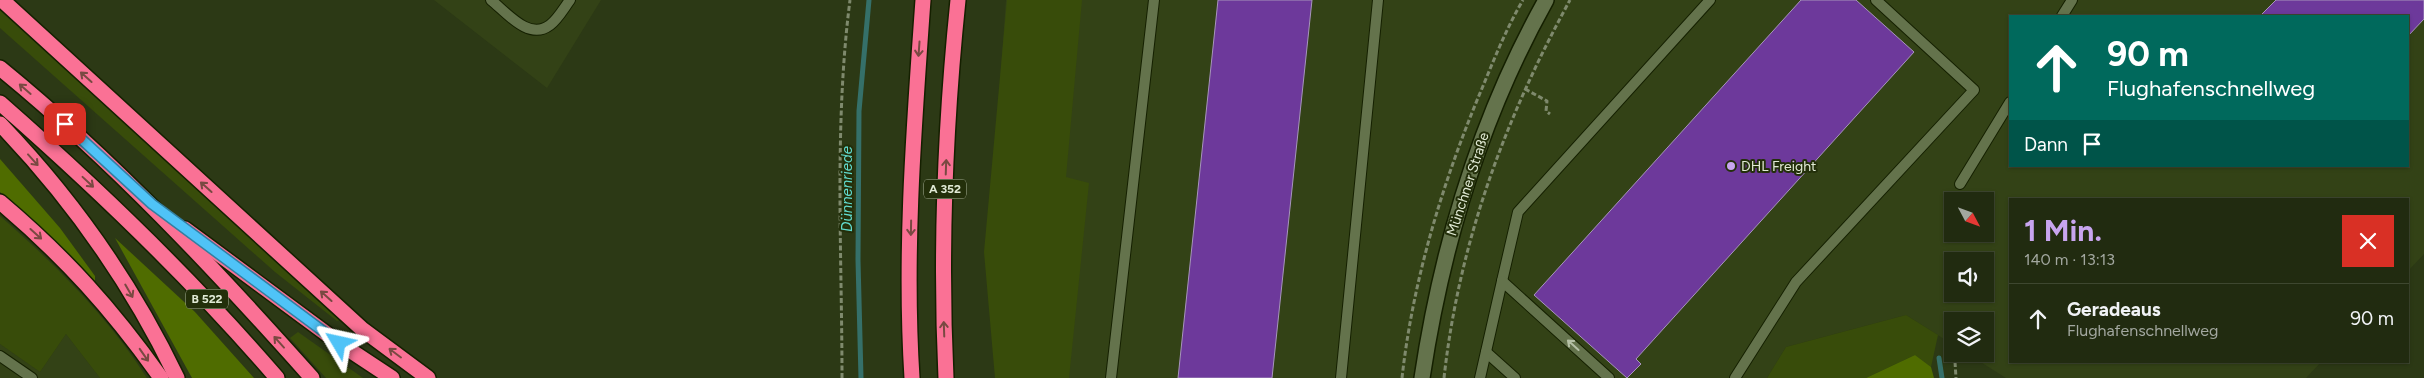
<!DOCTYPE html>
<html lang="de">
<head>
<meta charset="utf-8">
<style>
	:root { --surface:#212b10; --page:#2d371e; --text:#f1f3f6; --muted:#a2a79f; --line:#3e4730; --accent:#c8a5ef }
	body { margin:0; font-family:Figtree,sans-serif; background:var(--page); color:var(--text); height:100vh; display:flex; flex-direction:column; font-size:19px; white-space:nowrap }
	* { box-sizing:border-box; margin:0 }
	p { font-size:16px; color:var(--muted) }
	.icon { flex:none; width:28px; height:28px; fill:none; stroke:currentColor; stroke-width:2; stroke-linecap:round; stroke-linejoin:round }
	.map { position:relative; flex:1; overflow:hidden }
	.side { position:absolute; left:2009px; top:198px; width:400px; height:165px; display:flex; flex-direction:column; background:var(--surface); border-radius:0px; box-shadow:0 1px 4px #0004,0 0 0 1px var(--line) }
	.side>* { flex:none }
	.top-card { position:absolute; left:2009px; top:15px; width:400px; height:152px; border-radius:0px; box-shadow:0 1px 4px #0004,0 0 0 1px var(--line); background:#00695c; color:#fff; overflow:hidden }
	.needle { width:32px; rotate:131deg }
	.tools { position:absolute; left:1944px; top:192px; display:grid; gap:10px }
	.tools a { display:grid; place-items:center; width:50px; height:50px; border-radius:0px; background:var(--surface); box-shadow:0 1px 4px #0004,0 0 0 1px var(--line); font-size:25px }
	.pin { position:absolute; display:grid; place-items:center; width:42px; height:42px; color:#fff; margin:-21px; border-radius:10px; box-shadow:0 2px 8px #0006 }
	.me { position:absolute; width:55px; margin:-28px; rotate:306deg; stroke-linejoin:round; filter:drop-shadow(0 0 4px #0008) }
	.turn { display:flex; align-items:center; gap:18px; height:105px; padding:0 15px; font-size:22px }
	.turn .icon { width:65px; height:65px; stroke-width:2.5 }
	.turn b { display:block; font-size:35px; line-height:42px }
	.then { display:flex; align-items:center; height:48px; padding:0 15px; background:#0003; gap:10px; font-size:19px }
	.round { display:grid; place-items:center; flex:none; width:52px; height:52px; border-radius:0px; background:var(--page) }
	.headline { display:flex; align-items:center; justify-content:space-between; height:85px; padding:0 15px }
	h1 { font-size:30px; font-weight:700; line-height:38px; color:var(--accent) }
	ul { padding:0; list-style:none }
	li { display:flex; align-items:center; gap:15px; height:70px; padding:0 15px; border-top:1px solid var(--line) }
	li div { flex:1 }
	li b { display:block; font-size:19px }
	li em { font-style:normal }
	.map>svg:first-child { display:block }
	.built { fill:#334216; fill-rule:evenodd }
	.green { fill:#384c0a }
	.forest { fill:#4f6c00 }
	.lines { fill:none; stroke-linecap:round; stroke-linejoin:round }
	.stream { stroke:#357069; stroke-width:5 }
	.building { fill:#6d399b; stroke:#a795bc }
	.lane-casing { stroke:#152000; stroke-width:12 }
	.street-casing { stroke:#152000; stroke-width:18 }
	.highway-casing { stroke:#152000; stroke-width:18 }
	.path { stroke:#7f8a6d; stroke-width:3; stroke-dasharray:5 2.5; stroke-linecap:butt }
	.lane { stroke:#64734c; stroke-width:10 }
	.street { stroke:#64734c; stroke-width:15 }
	.highway { stroke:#fa7195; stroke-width:15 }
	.oneway { stroke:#794942 }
	.oneway2 { stroke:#b5c0a5 }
	.route-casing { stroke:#337fa1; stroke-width:12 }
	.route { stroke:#4fc3f7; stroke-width:9 }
	.poi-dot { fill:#c8a5ef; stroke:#232f0a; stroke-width:2 }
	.labels { text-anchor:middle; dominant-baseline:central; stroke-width:4; stroke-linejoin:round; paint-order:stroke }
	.shield { fill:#232f0a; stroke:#a8b298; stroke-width:1 }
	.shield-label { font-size:12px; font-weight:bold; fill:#e1ead5 }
	.poi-label { font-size:14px; fill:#e1ead5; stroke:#232f0a; text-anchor:start }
	.street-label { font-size:14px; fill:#e1ead5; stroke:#232f0a }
	.water-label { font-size:15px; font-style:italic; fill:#61dbce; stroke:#232f0a }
</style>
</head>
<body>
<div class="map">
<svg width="2424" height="378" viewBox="0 0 2424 378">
	<rect width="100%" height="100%" fill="#2c3915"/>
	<g class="built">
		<polygon points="434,0 601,0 547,88"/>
		<path d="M1006,0H2424V254L2408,271V199H2010V361H2322L2306,378H2006L1968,354H1985V321H1952V344L1906,315L1786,347L1767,378H997L988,246ZM2010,16H2408V166H2010ZM1952,201H1985V234H1952ZM1952,261H1985V294H1952Z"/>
		<polygon points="66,334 100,378 0,378 0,344 40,372"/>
	</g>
	<g class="green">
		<polygon points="1007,0 1082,0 1066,177 1089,183 1069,378 995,378 984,252"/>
		<polygon points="0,10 340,320 337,321 275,272 0,28"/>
		<path d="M0,216C55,264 108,317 147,378H100L66,334L40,372L0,344Z"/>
		<polygon points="1906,315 1938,335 1931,367 1915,355 1866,378 1767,378 1786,347"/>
		<polygon points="298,332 363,378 326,378 290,338"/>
	</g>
	<g class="forest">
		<polygon points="0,159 60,228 95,276 95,281 0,192"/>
		<polygon points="115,238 195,312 254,378 192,378"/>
		<polygon points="1915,355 1931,367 1934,378 1866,378"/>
	</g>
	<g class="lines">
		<g class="stream">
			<polyline points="1939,358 1942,378"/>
			<polyline points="861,378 858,260 859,111 869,0"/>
		</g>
	</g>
	<g class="building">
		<polygon points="1218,0 1312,0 1272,378 1178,378"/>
		<polygon points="1801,0 1856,0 1914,52 1636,359 1641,364 1627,378 1534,295"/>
		<polygon points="2276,0 2424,0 2424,19 2408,36 2408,16 2260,16"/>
	</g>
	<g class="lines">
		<defs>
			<g id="lane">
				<path d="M491,0C507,13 529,41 550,25C558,19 564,8 570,0"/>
				<polyline points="2062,16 2072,0"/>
				<polyline points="1960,184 2010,102"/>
				<polyline points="1502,281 1518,212 1710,0"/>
				<polyline points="1486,352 1515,378"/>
				<polyline points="0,356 32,378"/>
				<polyline points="1111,378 1154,0"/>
				<polyline points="1341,378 1378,0"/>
				<polyline points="1480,378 1502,281 1609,378"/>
				<polyline points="1735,378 1796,282 1974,90 1876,0"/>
			</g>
			<path id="street" d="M1422,378C1442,245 1480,118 1546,0"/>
			<g id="highway">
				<polyline points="2,0 362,329 428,378"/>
				<path d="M0,68C114,161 214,268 312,378"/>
				<path d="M0,103C98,189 192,279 277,378"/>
				<path d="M0,124C72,199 132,284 177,378"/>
				<path d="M0,202C65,257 112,309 161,378"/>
				<polyline points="185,229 339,343 392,378"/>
				<path d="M912,378C904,252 914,126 923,0"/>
				<path d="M946,378C940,252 945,126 958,0"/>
			</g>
		</defs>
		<use href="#lane" class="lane-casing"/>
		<use href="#street" class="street-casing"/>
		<use href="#highway" class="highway-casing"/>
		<g class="path">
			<polyline points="1525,89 1547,101 1546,111 1550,114"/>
			<polyline points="1955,362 1956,378"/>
			<path d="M842,378C842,253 834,125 850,0"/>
			<path d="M1402,378C1413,278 1444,178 1483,86C1495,57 1507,27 1523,0"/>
			<path d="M1444,378C1459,242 1505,119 1570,0"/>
		</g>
		<use href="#lane" class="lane"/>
		<use href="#street" class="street"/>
		<use href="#highway" class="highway"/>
	</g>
	<defs><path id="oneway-shaft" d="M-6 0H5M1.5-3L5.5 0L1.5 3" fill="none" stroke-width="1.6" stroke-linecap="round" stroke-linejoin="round" transform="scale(1.25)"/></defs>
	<g class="oneway">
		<use href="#oneway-shaft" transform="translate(919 49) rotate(94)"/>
		<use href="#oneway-shaft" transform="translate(86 77) rotate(-138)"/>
		<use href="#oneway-shaft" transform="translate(25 89) rotate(-139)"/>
		<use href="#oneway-shaft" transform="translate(33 160) rotate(48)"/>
		<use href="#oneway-shaft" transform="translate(946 167) rotate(-88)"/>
		<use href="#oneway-shaft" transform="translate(88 182) rotate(43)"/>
		<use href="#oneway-shaft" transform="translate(206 187) rotate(-138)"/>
		<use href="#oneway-shaft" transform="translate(911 228) rotate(91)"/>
		<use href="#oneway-shaft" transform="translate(36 234) rotate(42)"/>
		<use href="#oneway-shaft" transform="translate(129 291) rotate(60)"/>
		<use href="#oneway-shaft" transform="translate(326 296) rotate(-138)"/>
		<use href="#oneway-shaft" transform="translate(944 329) rotate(-92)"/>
		<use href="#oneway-shaft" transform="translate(279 342) rotate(-132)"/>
		<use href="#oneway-shaft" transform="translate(395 353) rotate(-143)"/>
		<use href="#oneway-shaft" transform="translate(144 355) rotate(55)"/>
	</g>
	<use class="oneway2" href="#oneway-shaft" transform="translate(1573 345) rotate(-138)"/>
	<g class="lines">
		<defs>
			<polyline id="route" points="65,124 152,204 339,343"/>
		</defs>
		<use href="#route" class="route-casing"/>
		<use href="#route" class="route"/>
	</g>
	<circle class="poi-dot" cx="1731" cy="166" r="5"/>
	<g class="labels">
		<g class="shield">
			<rect x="924" y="179.5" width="42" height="19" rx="4"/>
			<rect x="186" y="289.5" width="42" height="19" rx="4"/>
		</g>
		<g class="shield-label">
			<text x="945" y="189">A 352</text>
			<text x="207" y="299">B 522</text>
		</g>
		<g class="poi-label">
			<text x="1741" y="166">DHL Freight</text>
		</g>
		<g class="street-label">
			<text transform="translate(1468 184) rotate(-72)">Münchner Straße</text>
		</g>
		<g class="water-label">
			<text transform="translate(847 189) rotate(-90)">Dünnenriede</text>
		</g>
	</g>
</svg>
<div class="tools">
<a><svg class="needle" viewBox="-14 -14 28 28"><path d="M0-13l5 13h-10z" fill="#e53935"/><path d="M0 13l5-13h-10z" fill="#a2a79f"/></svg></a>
<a><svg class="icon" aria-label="sound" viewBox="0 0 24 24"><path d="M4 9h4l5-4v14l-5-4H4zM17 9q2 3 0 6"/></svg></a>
<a><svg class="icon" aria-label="layers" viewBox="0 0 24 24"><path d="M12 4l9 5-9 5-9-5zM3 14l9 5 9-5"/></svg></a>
</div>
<div class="pin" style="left:65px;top:124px;background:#d93025"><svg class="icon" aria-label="arrive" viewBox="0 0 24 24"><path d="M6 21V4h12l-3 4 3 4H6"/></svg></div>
<svg class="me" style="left:339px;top:343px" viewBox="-20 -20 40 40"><path d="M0-17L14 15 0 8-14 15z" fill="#4fc3f7" stroke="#fff" stroke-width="4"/></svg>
<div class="top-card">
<div class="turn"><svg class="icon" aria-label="ahead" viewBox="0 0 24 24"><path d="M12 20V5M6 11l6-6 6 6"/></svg><div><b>90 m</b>Flughafenschnellweg</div></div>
<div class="then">Dann<svg class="icon" aria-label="arrive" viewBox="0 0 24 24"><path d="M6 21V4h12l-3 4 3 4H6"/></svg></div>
</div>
<section class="side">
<div class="headline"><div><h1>1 Min.</h1><p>140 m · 13:13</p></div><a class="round" style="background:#d93025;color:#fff"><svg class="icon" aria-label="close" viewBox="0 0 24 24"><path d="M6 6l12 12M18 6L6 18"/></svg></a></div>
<ul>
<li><svg class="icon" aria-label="ahead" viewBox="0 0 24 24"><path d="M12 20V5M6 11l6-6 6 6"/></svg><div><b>Geradeaus</b><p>Flughafenschnellweg</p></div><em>90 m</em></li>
</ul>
</section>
</div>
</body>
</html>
